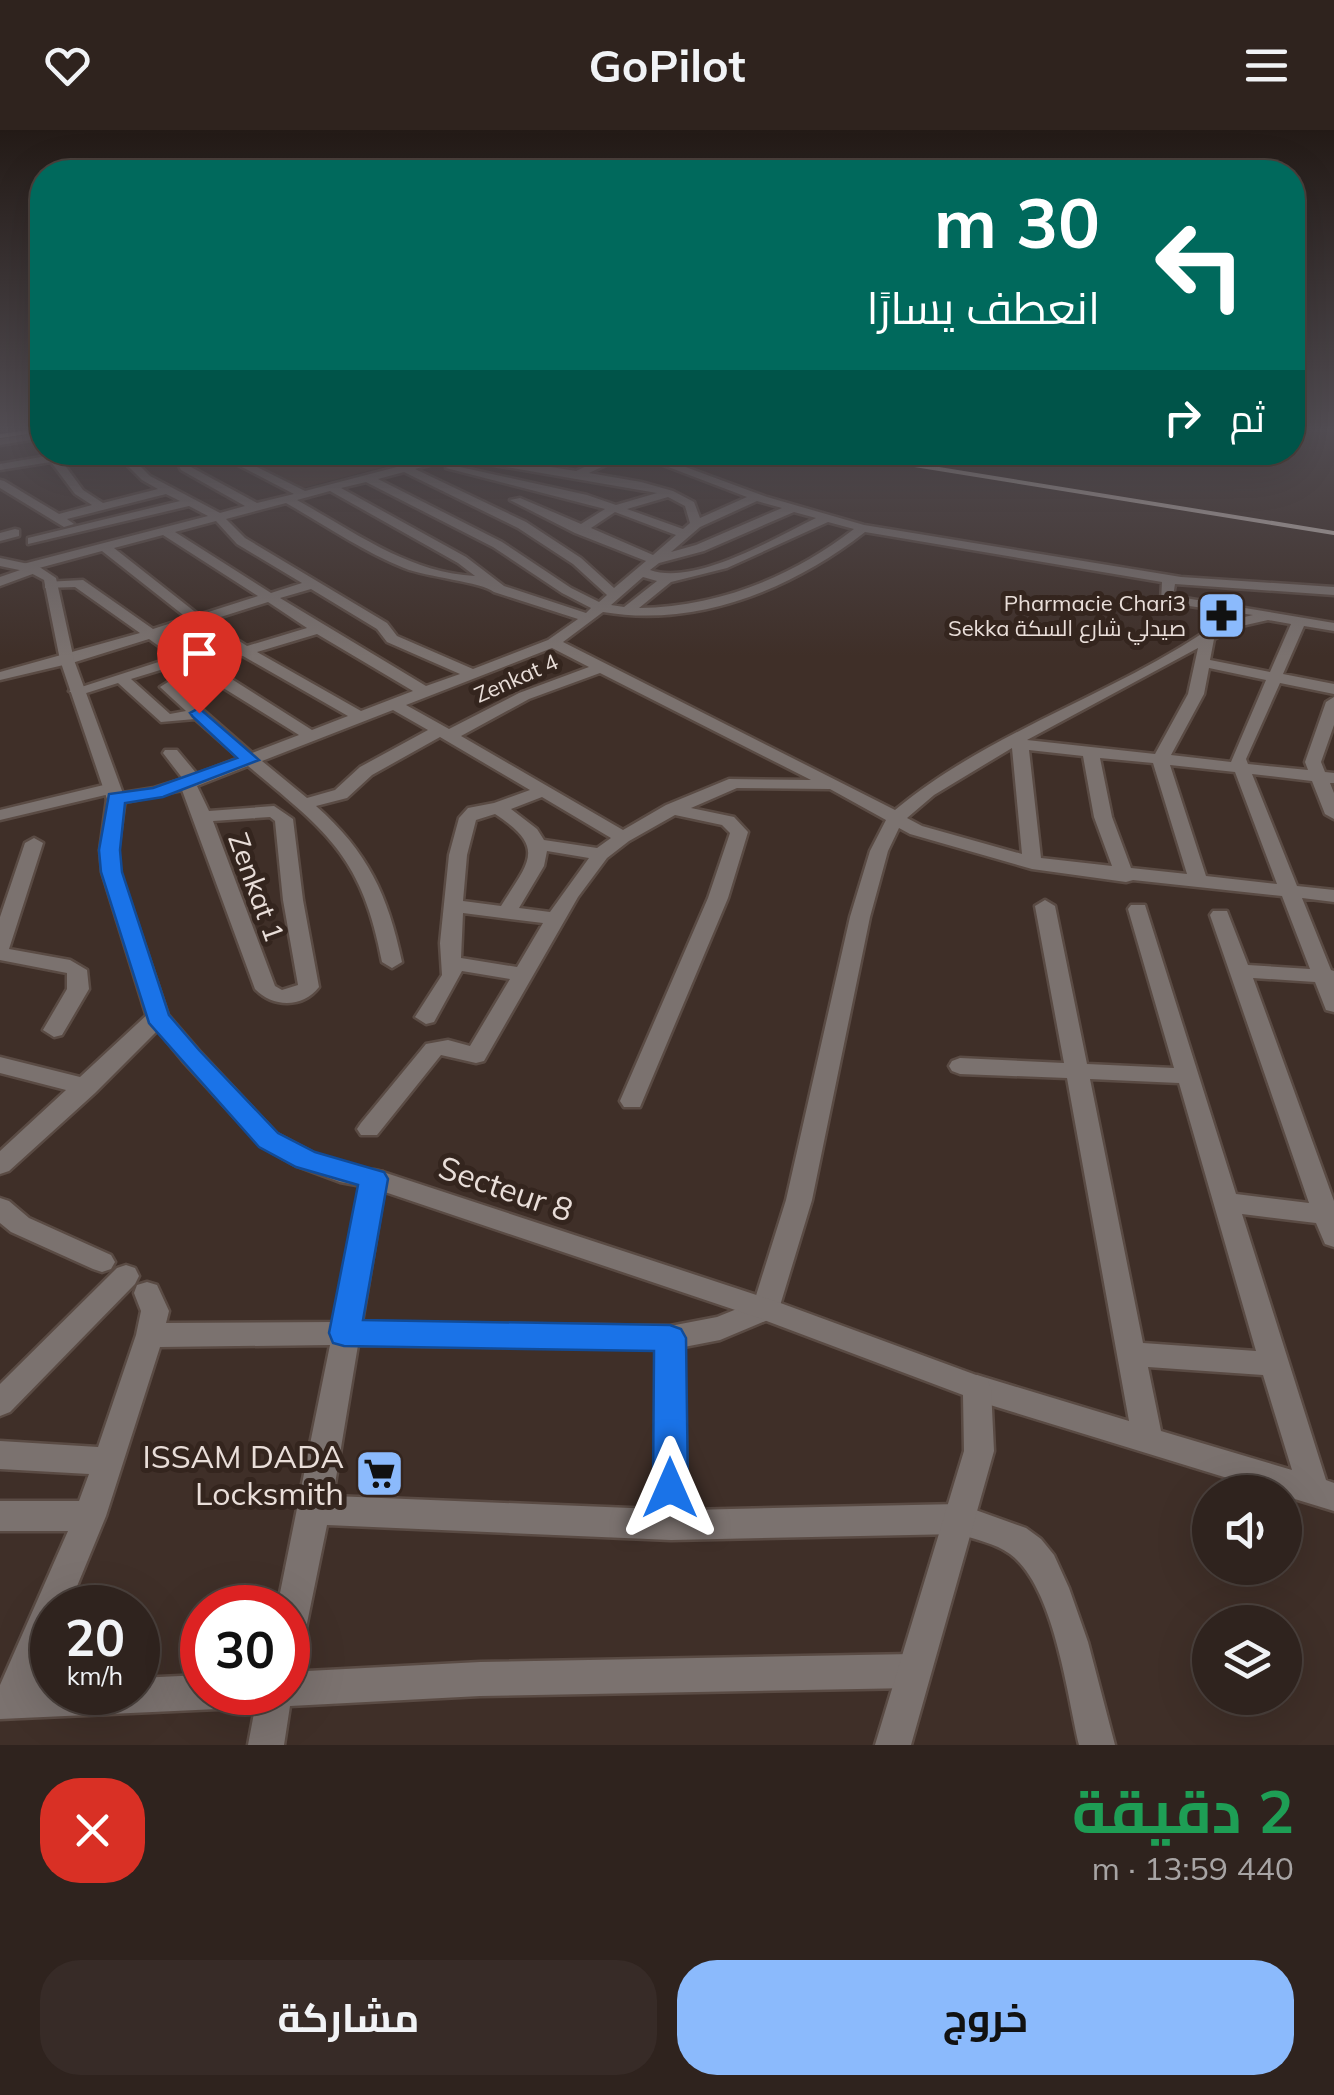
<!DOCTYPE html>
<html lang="ar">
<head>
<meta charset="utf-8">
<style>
	:root { --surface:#2f231e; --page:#372b27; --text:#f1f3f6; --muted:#a7a4a4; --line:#4a403c; --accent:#8bbafc }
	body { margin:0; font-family:Mulish,Cairo,sans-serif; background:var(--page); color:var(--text); direction:rtl; height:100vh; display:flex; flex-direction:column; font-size:38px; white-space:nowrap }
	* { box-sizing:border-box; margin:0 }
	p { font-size:32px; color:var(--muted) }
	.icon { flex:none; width:55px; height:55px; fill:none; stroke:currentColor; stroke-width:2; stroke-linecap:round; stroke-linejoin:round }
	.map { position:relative; height:1615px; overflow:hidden; direction:ltr }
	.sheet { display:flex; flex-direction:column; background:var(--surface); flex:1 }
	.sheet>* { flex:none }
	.banner { position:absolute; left:30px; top:30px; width:1275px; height:305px; border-radius:40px; box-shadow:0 10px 40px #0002,0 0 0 2px var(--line); direction:rtl; background:#00695c; color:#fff; overflow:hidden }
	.controls { position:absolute; left:1192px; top:1345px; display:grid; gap:20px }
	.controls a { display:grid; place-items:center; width:110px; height:110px; border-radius:50%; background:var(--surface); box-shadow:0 10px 40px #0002,0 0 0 2px var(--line); font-size:50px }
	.speed { position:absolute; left:30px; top:1455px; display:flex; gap:20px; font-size:50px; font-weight:700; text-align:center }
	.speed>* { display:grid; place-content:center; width:130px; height:130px; border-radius:50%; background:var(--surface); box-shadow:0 10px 40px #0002,0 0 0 2px var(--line); line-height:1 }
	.speed small { font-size:25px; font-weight:400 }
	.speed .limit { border:15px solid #d22; background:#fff; color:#111 }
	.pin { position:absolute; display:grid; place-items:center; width:85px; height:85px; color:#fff; margin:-102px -42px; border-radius:50% 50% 50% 0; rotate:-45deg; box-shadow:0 0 10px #0007 }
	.pin .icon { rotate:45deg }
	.me { position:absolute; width:110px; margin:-55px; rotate:0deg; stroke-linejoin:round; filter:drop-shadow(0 0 8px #0008) }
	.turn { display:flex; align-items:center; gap:35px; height:210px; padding:0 40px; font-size:45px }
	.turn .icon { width:130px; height:130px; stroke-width:2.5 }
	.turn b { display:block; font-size:70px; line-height:85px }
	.then { display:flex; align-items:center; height:95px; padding:0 40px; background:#0003; gap:20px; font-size:38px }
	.round { display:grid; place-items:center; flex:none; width:105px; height:105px; border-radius:40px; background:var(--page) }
	.overview { display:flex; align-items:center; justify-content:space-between; height:170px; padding:0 40px }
	h1 { font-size:60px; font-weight:700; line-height:75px; color:#1e9e55 }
	.button { display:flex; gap:20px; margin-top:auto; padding:20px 40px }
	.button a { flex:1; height:115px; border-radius:40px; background:var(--accent); color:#111; font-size:40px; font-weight:700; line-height:115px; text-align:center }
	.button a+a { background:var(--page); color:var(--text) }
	header { display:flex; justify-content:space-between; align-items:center; height:130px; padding:0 40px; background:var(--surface); font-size:45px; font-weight:700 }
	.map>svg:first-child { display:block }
	.built { fill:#4d372e }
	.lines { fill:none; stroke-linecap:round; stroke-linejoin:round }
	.minor-casing { stroke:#5a4b44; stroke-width:5 }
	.tertiary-casing { stroke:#5a4b44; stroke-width:5 }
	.minor { fill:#7b726f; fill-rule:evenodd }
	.tertiary { fill:#7b726f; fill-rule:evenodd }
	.rail { stroke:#cdc2bc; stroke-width:4 }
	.route { fill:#1a73e8; stroke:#114b97; stroke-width:2.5 }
	.labels { text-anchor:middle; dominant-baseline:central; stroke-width:10; stroke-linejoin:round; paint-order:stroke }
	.far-poi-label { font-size:22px; fill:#e9ded9; stroke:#34251e; text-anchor:end }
	.far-street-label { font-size:22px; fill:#e9ded9; stroke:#34251e }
	.street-label { font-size:28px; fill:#e9ded9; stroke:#34251e }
	.near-street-label { font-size:32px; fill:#e9ded9; stroke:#34251e }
	.near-poi-label { font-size:32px; fill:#e9ded9; stroke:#34251e; text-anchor:end }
</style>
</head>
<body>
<header><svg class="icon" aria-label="menu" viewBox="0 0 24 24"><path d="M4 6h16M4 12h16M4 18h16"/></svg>GoPilot<svg class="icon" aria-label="heart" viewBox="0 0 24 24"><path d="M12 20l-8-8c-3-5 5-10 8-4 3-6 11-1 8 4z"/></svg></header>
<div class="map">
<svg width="1334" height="1615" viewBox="0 0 1334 1615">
	<rect width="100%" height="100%" fill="#3f2f28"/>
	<polygon class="built" points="412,322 421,327 299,359 224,323"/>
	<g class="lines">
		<defs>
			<g id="minor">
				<polygon points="42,302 42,308 0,315 0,309"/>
				<path d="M44,322H96L61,330L83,360L103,373L158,359L142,350L114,322H126L150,346L220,383L245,376L181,340L172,322H182L189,336L257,373L294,364L213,322H227L305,361L439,326L429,322H457L576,341L606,327H614V331L589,343L641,352L673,361L694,372L700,388L747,367L629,322H645L767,367L864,395L1181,447L1334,457V465L1175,454L1173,466L1334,493V501L1304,496L1283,544L1334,554V564L1280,553L1246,629L1248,634L1308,640L1305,632L1326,572L1334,567V595L1321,632L1325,642L1334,643V653H1330L1334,663V689L1325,684L1312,651L1252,644L1297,756L1334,760V772L1302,768L1331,840L1334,841V882L1326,880L1315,852L1253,848L1334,1071V1117L1325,1114L1316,1093L1242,1084L1326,1350L1334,1353V1381L1285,1366V1362H1273L977,1271L967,1267L963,1258L967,1249L977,1245L1129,1291L1067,948L960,944L952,941L949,936L952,931L960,928L1064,933L1035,776L1045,770L1055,776L1087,934L1174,938L1128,779L1131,775H1145L1236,1064L1309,1073L1210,785L1213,781H1227L1248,835L1310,839L1282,766L1133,750L1126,752L1032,739L910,704L899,698L888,721L870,787L812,1070L779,1179L775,1187L720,1210L684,1217L687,1380L959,1374L1026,1398L1041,1409L1054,1425L1069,1458L1088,1512L1115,1615H1079C1067,1564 1054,1456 1010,1424C995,1413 976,1410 959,1404L671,1410L327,1395L305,1503L300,1515L288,1520V1478H277L330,1215L160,1217L106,1386L68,1478H52V1517L38,1553L52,1552V1562H138V1548L202,1545V1562H235L230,1574L218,1579L0,1589V1555L68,1401H0V1371H79L89,1344L0,1339V1311L98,1317L136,1205L141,1181L134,1163L137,1155L147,1152L157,1155L169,1181L166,1193L335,1192L362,1049L365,1042L374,1040L383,1042L386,1049L362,1192L670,1196L717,1187L754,1172L786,1070L850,787L870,721L886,690L830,659L737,658L691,678L734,687L748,702L728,768L640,977H624L620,971L708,768L730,703L722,695L675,685L629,711L607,728L578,767L484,931L476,933L441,925L377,1005H361L357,999L361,993L426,914L448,910L470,916L510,849L462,841L434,892L426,894L415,887L442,845L440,813L449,725L459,688L468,678L494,673L530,660L440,607L372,645L347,668L316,676C368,722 388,765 402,832L392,838L382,832C362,726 327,702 248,636L197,656L209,681L274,676L293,689L303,770L319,857C303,878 273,878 255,859L182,660L116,674L107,669L110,665L154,658L183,649L163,623L165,620H177L197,644L239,628L195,589L161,592L118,553L77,566L69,561L174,527L149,509L72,533L0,550V542L140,503L75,457L45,458V452L83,450L153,499L187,488L102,421L39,438L38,442L0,456V447L23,439V434L208,386L189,376L28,414V408L180,371L166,364L67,389L74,394L64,397L0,358V350L4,351L59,384L92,375L75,364L51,332L0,340V334L47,326ZM454,328L657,363L616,375L587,365L451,335L446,338L605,379L581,394L520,368L510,370L575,403L646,431L614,458L581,428L526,392L415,339ZM404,342L518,398L573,434L607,465L599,472L571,458L502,412L378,349ZM366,352L493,417L562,463L591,478L586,483L504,456L466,427L341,358ZM330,361L458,433L475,446C409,443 353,401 297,370ZM668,367L685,376L690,393L683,399L627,379ZM757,371L782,378L696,415L671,422L700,397ZM286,373C325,395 362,421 404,438C426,447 482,452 494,462L578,489L548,510L473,539L397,506L387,493L245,408L226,389ZM615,382L676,405L653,425L591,398ZM794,382L816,388C775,408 695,456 650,440L659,433L704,421ZM216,391L237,414L302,453L271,463L175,402ZM828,392L854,399C792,447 718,477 639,478L671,452L727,438ZM865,402L1162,452L1161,472L1253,485L1227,491L1203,503C1104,568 986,604 895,680L563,512L603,482C697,498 792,459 865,402ZM163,405L258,466L199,485L114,418ZM643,447L657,451L624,477L611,475ZM311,459L377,499L387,512L460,544L426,556L280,468ZM268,472L307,498L247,516L208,491ZM1268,490L1291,494L1270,542L1210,530L1214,509L1237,497ZM195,495L235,521L236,525L243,526L348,586L312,600L162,505ZM317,504L413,561L361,581L257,522ZM552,518L589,537L519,563L449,599L406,575ZM1198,518L1188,564L1155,624L1027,610ZM183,533L299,605L252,623L173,554L168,552L160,557L186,581L170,584L131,549ZM1209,538L1266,550L1231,632L1171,625L1204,564ZM600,543L811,650L729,649L666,675L623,700L461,606L529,569ZM393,580L428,600L360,637L335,660L307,668L262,631ZM1012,618L1022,724L922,696L907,688L934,665ZM1029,620L1083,626L1094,687L1112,736L1041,728ZM1100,628L1153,633L1187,744L1131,738L1112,687ZM1170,635L1235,642L1277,754L1206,746ZM542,667L611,708L597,718L544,710L537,699L511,679ZM495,684C547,718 529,731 501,776L463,771L467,725L476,690ZM270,687L275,691L283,770L298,855L282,860L275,856L213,691ZM547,721L589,728L550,782L519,778L544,736ZM463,783L543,793L517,837L461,828ZM1090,949L1179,953L1256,1221L1143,1213ZM358,1215L656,1219L655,1379L333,1366ZM1148,1237L1263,1245L1292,1340L1161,1301Z"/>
				<polygon points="15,399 19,400 19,406 0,411 0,403"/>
				<polygon points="112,653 118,654 118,662 0,690 0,680"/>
				<polygon points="34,708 43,713 9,819 70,830 87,840 89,859 62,905 54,907 43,900 67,859 67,843 0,830 0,787 25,713"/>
				<polygon points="158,880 169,887 166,892 95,963 9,1041 0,1044 0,1021 66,960 0,943 0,927 80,947 150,882"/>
				<polygon points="0,1068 9,1071 29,1088 111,1125 115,1132 111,1139 102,1142 93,1139 11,1102 0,1093"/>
				<polygon points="126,1135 135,1138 139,1146 135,1154 10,1282 0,1286 0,1254 117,1138"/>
				<polygon points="913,1524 925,1529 930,1541 925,1553 913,1558 480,1566 290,1576 284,1615 248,1615 258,1562 288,1562 288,1542 480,1532"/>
			</g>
			<polygon id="tertiary" points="0,428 38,436 56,448 74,530 125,669 118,720 120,742 168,885 199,921 277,1004 315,1024 351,1037 383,1042 775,1171 987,1249 991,1258 994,1321 911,1615 875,1615 964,1321 963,1265 756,1187 373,1058 340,1052 297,1036 261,1016 183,931 147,887 102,742 100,720 107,669 60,530 44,450 29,442 0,436"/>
		</defs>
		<use href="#minor" class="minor-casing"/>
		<use href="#tertiary" class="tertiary-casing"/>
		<use href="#minor" class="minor"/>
		<use href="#tertiary" class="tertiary"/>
		<g class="rail">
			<polyline points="0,306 41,300"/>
			<polyline points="834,322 1334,403"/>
		</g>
	</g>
	<linearGradient id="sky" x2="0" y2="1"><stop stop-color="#231a16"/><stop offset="0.57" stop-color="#524d53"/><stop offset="1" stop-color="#524d53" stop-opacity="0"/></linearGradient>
	<rect width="1334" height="526" fill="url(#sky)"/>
	<polygon class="route" points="199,578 259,630 163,667 125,673 120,720 122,742 169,885 199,920 278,1003 315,1022 384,1042 388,1049 363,1190 670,1195 681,1199 686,1208 688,1358 683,1369 670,1374 658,1369 653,1358 654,1221 344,1216 333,1213 329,1203 358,1055 296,1037 259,1017 149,893 101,742 99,720 109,664 153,658 237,628 193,587 190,583"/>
	<defs>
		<symbol id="pharmacy-square" viewBox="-11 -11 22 22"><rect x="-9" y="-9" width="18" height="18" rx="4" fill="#8bbafc" stroke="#34251e"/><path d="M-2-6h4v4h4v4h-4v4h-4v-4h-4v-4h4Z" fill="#111"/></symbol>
		<symbol id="supermarket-square" viewBox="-11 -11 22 22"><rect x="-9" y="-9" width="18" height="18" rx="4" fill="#8bbafc" stroke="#34251e"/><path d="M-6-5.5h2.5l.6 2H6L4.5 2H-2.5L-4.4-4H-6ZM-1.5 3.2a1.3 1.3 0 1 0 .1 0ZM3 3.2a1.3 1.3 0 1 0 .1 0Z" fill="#111"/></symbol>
	</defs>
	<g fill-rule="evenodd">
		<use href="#pharmacy-square" x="1194" y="458" width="55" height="55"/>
		<use href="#supermarket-square" x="352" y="1316" width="55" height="55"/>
	</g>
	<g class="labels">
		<g class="far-poi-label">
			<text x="1186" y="473">Pharmacie Chari3<tspan x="1186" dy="25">Sekka صيدلي شارع السكة</tspan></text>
		</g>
		<g class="far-street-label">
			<text transform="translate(516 548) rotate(-24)">Zenkat 4</text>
		</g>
		<g class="street-label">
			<text transform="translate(257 757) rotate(70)">Zenkat 1</text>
		</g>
		<g class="near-street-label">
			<text transform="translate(506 1058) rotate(19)">Secteur 8</text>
		</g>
		<g class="near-poi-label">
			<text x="344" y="1326">ISSAM DADA<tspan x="344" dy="37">Locksmith</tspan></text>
		</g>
	</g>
</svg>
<div class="controls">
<a><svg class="icon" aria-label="sound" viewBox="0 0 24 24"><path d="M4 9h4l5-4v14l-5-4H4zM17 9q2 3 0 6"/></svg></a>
<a><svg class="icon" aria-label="layers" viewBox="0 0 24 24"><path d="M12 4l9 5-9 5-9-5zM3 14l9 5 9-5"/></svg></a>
</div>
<div class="speed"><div>20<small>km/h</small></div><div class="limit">30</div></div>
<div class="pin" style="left:199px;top:583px;background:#d93025"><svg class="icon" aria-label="arrive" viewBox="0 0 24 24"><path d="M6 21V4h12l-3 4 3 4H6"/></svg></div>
<svg class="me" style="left:670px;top:1358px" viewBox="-20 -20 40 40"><path d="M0-17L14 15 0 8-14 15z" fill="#1a73e8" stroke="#fff" stroke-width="4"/></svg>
<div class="banner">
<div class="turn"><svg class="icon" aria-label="left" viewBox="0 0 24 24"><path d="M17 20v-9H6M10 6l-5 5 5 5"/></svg><div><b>30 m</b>انعطف يسارًا</div></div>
<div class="then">ثم<svg class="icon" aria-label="right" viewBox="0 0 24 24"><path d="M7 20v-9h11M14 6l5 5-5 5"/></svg></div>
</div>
</div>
<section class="sheet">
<div class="overview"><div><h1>2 دقيقة</h1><p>440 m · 13:59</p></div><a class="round" style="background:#d93025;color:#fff"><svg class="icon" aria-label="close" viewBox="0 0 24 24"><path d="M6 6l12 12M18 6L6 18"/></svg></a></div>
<div class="button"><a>خروج</a><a>مشاركة</a></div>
</section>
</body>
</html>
